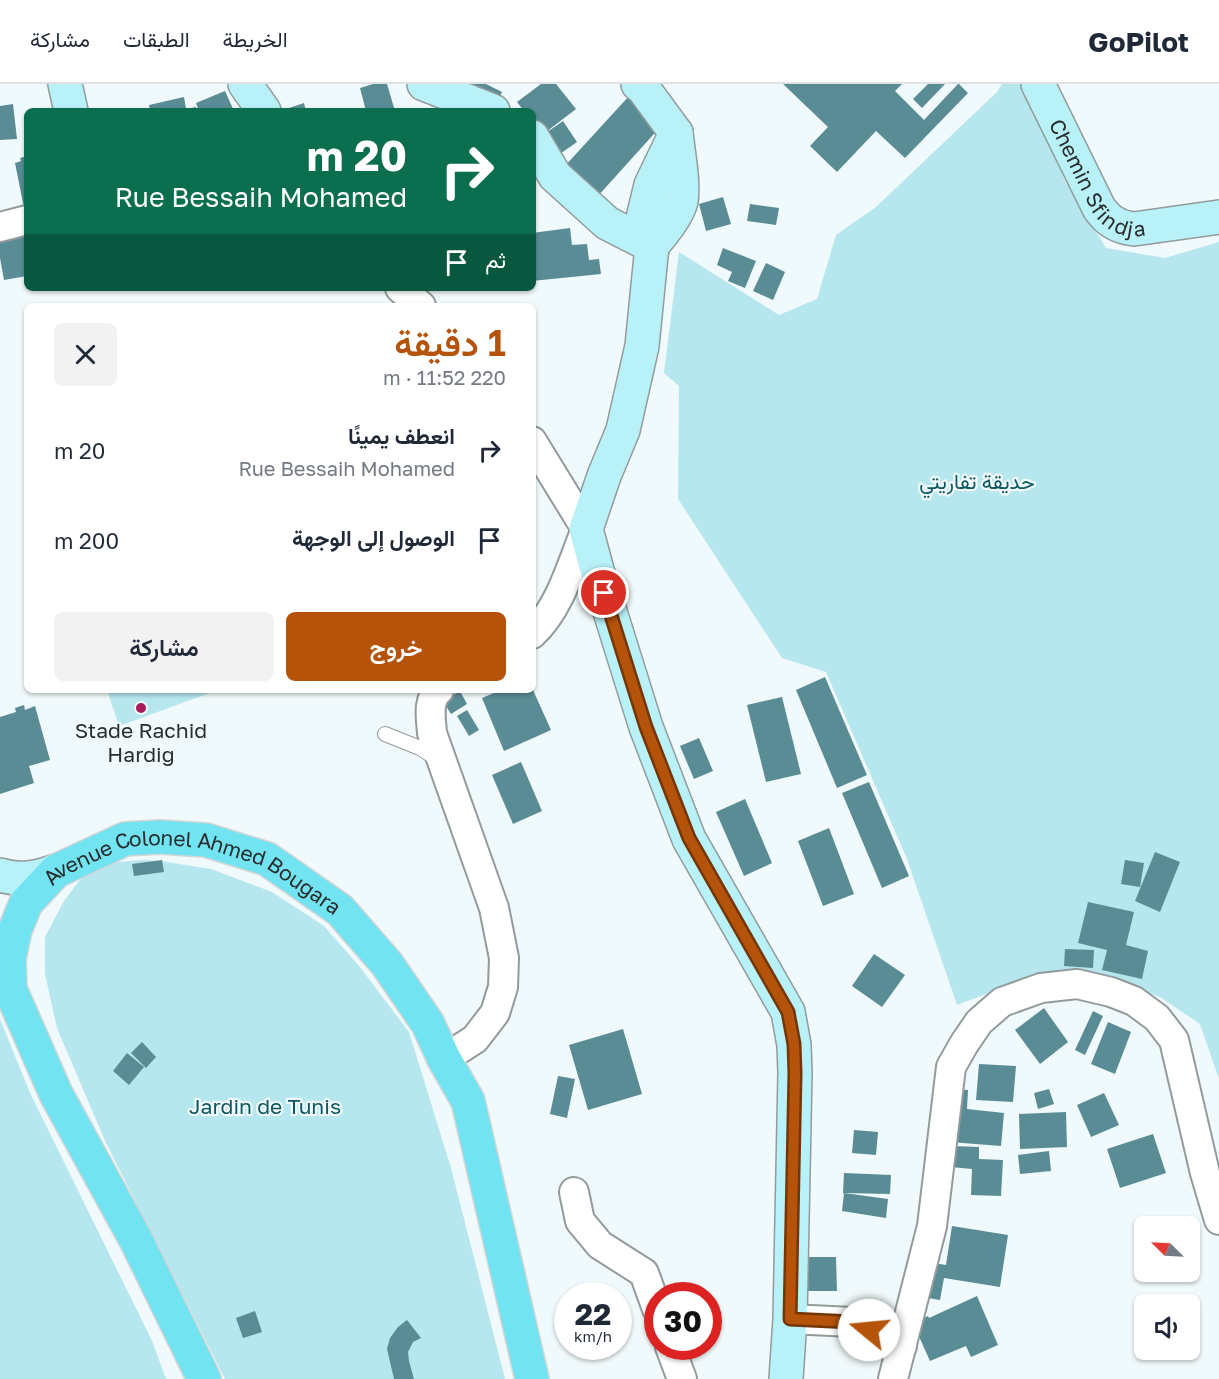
<!DOCTYPE html>
<html lang="ar">
<head>
<meta charset="utf-8">
<style>
	:root { --surface:#fff; --page:#f2f2f3; --text:#1f2937; --muted:#747a83; --line:#e0e1e3; --accent:#b45309 }
	body { margin:0; font-family:"Golos Text",Vazirmatn,sans-serif; background:var(--page); color:var(--text); direction:rtl; height:100vh; display:flex; flex-direction:column; font-size:22px; white-space:nowrap }
	* { box-sizing:border-box; margin:0 }
	p { font-size:20px; color:var(--muted) }
	.icon { flex:none; width:33px; height:33px; fill:none; stroke:currentColor; stroke-width:2; stroke-linecap:round; stroke-linejoin:round }
	.map { position:relative; flex:1; overflow:hidden; direction:ltr }
	.drawer { position:absolute; left:24px; top:219px; width:512px; height:390px; display:flex; flex-direction:column; background:var(--surface); border-radius:9px; box-shadow:0 2px 4px #0004; direction:rtl }
	.drawer>* { flex:none }
	.guide { position:absolute; left:24px; top:24px; width:512px; height:183px; border-radius:9px; box-shadow:0 2px 4px #0004; direction:rtl; background:#0b6e4f; color:#fff; overflow:hidden }
	.needle { width:39px; rotate:294deg }
	.buttons { position:absolute; left:1134px; top:1132px; display:grid; gap:12px }
	.buttons a { display:grid; place-items:center; width:66px; height:66px; border-radius:9px; background:var(--surface); box-shadow:0 2px 4px #0004; font-size:30px }
	.speed { position:absolute; left:554px; top:1198px; display:flex; gap:12px; font-size:30px; font-weight:700; text-align:center }
	.speed>* { display:grid; place-content:center; width:78px; height:78px; border-radius:50%; background:var(--surface); box-shadow:0 2px 4px #0004; line-height:1 }
	.speed small { font-size:15px; font-weight:400 }
	.speed .limit { border:9px solid #d22; background:#fff; color:#111 }
	.pin { position:absolute; display:grid; place-items:center; width:51px; height:51px; color:#fff; margin:-26px; border:3px solid #fff; border-radius:50%; box-shadow:0 2px 6px #0007 }
	.me { position:absolute; width:66px; margin:-33px; rotate:287deg; stroke-linejoin:round; filter:drop-shadow(0 0 4px #0008) }
	.turn { display:flex; align-items:center; gap:21px; height:126px; padding:0 30px; font-size:27px }
	.turn .icon { width:78px; height:78px; stroke-width:2.5 }
	.turn b { display:block; font-size:42px; line-height:51px }
	.then { display:flex; align-items:center; height:57px; padding:0 30px; background:#0003; gap:12px; font-size:22px }
	.round { display:grid; place-items:center; flex:none; width:63px; height:63px; border-radius:9px; background:var(--page) }
	.head { display:flex; align-items:center; justify-content:space-between; height:102px; padding:0 30px }
	h1 { font-size:36px; font-weight:600; line-height:45px; color:var(--accent) }
	.primary-button { display:flex; gap:12px; margin-top:auto; padding:12px 30px }
	.primary-button a { flex:1; height:69px; border-radius:9px; background:var(--accent); color:#fff; font-size:24px; font-weight:600; line-height:69px; text-align:center }
	.primary-button a+a { background:var(--page); color:var(--text) }
	ul { padding:0; list-style:none }
	li { display:flex; align-items:center; gap:18px; height:90px; padding:0 30px }
	li div { flex:1 }
	li b { display:block; font-size:22px }
	li em { font-style:normal }
	header { display:flex; align-items:center; gap:36px; box-sizing:border-box; height:84px; padding:0 30px; background:var(--surface); border-bottom:2px solid var(--line) }
	header strong { font-size:28px }
	nav { display:flex; gap:33px; margin-inline-start:auto; font-size:21px }
	.map>svg:first-child { display:block }
	.green { fill:#b6e6ee }
	.building { fill:#5a8c95 }
	.lines { fill:none; stroke-linecap:round; stroke-linejoin:round }
	.lane-casing { stroke:#939b9c; stroke-width:16 }
	.street-casing { stroke:#939b9c; stroke-width:32 }
	.secondary-casing { stroke:#939b9c; stroke-width:36 }
	.primary-casing { stroke:#d4d5d5; stroke-width:36 }
	.lane { stroke:#fff; stroke-width:14 }
	.street { stroke:#fff; stroke-width:28 }
	.secondary { stroke:#b8f1f8; stroke-width:33 }
	.primary { stroke:#71e3f1; stroke-width:33 }
	.route-casing { stroke:#753606; stroke-width:15 }
	.route { stroke:#b45309; stroke-width:10 }
	.poi-dot { fill:#a81b5d; stroke:#f0f9fb; stroke-width:2 }
	.labels { text-anchor:middle; dominant-baseline:central; stroke-width:4.5; stroke-linejoin:round; paint-order:stroke }
	.street-label { font-size:21px; fill:#292d2d; stroke:#f0f9fb }
	.park-label { font-size:21px; fill:#0c5761; stroke:#f0f9fb }
	.poi-label { font-size:21px; fill:#292d2d; stroke:#f0f9fb }
</style>
</head>
<body>
<header>
<strong>GoPilot</strong>
<nav><a>الخريطة</a><a>الطبقات</a><a>مشاركة</a></nav>
</header>
<div class="map">
<svg width="1219" height="1295" viewBox="0 0 1219 1295">
	<rect width="100%" height="100%" fill="#f0f9fb"/>
	<g class="green">
		<polygon points="1002,0 1025,0 1065,97 1106,164 1165,174 1219,158 1219,995 1200,940 1160,913 1089,889 1042,889 957,921 907,775 826,588 782,574 678,415 679,302 664,289 679,168 779,231 817,215 836,151 876,123 997,8"/>
		<polygon points="107,606 218,606 119,642"/>
		<polygon points="143,776 160,777 211,785 272,808 324,842 359,882 409,948 451,1084 505,1295 225,1295 106,1059 57,944 45,890 45,853 64,817 86,788 118,778"/>
		<polygon points="0,935 30,1009 152,1257 166,1295 0,1295"/>
	</g>
	<g class="building">
		<polygon points="373,0 387,0 395,27 366,27 360,4"/>
		<polygon points="469,0 486,0 502,8 495,23"/>
		<polygon points="541,0 556,0 576,25 546,48 532,30 532,27 524,27 517,18"/>
		<polygon points="783,0 902,0 895,7 924,36 958,0 959,0 968,9 905,74 876,47 837,88 810,62 828,43"/>
		<polygon points="928,0 945,0 922,24 913,15"/>
		<polygon points="225,7 234,27 199,27 196,19"/>
		<polygon points="630,11 662,41 597,113 564,83"/>
		<polygon points="184,13 186,25 196,23 196,27 150,27 149,21"/>
		<polygon points="304,19 306,27 280,27"/>
		<polygon points="13,20 17,55 0,56 0,22"/>
		<polygon points="563,37 577,58 554,74 540,53"/>
		<polygon points="27,72 27,134 26,134 15,79 21,77 20,74"/>
		<polygon points="723,113 731,140 706,147 699,120"/>
		<polygon points="750,120 779,124 776,141 747,137"/>
		<polygon points="27,143 27,192 4,196 0,174 0,149"/>
		<polygon points="570,144 572,161 587,160 589,176 599,175 601,190 532,197 532,149"/>
		<polygon points="723,164 756,177 745,204 728,197 732,188 717,181"/>
		<polygon points="766,179 785,188 773,216 753,207"/>
		<polygon points="825,593 867,691 837,704 796,606"/>
		<polygon points="501,606 533,606 551,646 504,667 482,614"/>
		<polygon points="460,607 467,620 451,630 443,617"/>
		<polygon points="782,613 801,690 766,698 747,621"/>
		<polygon points="24,621 25,626 35,622 50,676 29,682 34,699 0,710 0,633 16,628 15,624"/>
		<polygon points="467,626 479,646 469,652 457,632"/>
		<polygon points="699,654 713,687 694,695 680,662"/>
		<polygon points="521,678 542,727 513,740 492,691"/>
		<polygon points="869,698 909,792 882,804 842,709"/>
		<polygon points="745,715 772,779 744,792 716,728"/>
		<polygon points="829,744 854,810 823,822 798,757"/>
		<polygon points="1155,768 1180,778 1160,828 1135,817"/>
		<polygon points="162,776 164,788 134,792 132,780"/>
		<polygon points="1125,776 1144,779 1140,803 1121,800"/>
		<polygon points="1088,818 1134,828 1126,861 1148,867 1142,895 1102,886 1107,866 1078,859"/>
		<polygon points="1065,865 1094,866 1093,884 1064,882"/>
		<polygon points="874,870 905,891 882,923 852,902"/>
		<polygon points="1044,924 1068,958 1040,980 1015,946"/>
		<polygon points="1093,927 1103,932 1085,971 1075,966"/>
		<polygon points="1108,938 1131,948 1115,990 1091,980"/>
		<polygon points="623,945 642,1010 588,1026 569,961"/>
		<polygon points="142,958 156,973 146,984 131,969"/>
		<polygon points="127,969 144,983 129,1001 113,987"/>
		<polygon points="979,980 1016,982 1013,1018 976,1016"/>
		<polygon points="558,992 575,995 567,1034 550,1030"/>
		<polygon points="955,1005 968,1006 967,1025 1004,1029 1001,1062 950,1058"/>
		<polygon points="1049,1005 1054,1020 1038,1025 1034,1009"/>
		<polygon points="1104,1009 1119,1041 1091,1053 1077,1021"/>
		<polygon points="1066,1028 1067,1063 1020,1065 1019,1030"/>
		<polygon points="854,1046 878,1048 876,1071 852,1069"/>
		<polygon points="1153,1050 1166,1089 1120,1104 1107,1065"/>
		<polygon points="952,1062 979,1063 979,1075 1003,1076 1001,1112 971,1111 972,1085 951,1083"/>
		<polygon points="1049,1067 1051,1087 1020,1090 1018,1071"/>
		<polygon points="844,1089 891,1091 890,1110 843,1109"/>
		<polygon points="844,1109 888,1115 886,1134 842,1127"/>
		<polygon points="952,1142 1008,1151 1000,1203 944,1194 940,1216 922,1213 927,1178 946,1181"/>
		<polygon points="798,1173 836,1173 837,1207 798,1207"/>
		<polygon points="977,1212 998,1261 971,1273 966,1262 930,1277 913,1239 928,1232 929,1234"/>
		<polygon points="255,1227 262,1248 243,1254 236,1234"/>
		<polygon points="407,1236 421,1254 413,1258 408,1268 409,1277 414,1295 394,1295 387,1265 390,1254 398,1243"/>
	</g>
	<g class="lines">
		<defs>
			<polyline id="lane" points="385,650 420,664 437,675"/>
			<g id="street">
				<polyline points="0,143 27,136"/>
				<polyline points="400,204 421,222"/>
				<path d="M532,357L586,445C572,479 560,525 532,550"/>
				<path d="M439,606C427,616 431,635 432,649L494,824L504,874L503,903L495,929L475,955L444,975"/>
				<polyline points="574,1108 580,1137 600,1161 644,1189 657,1225"/>
				<polyline points="790,1235 852,1238 902,1262"/>
				<polyline points="670,1263 682,1295"/>
				<polyline points="893,1295 932,1142 951,983 964,960 979,938 1002,918 1041,904 1077,900 1111,908 1134,917 1157,934 1174,956 1205,1089 1219,1136"/>
			</g>
			<g id="secondary">
				<polyline points="65,0 71,27"/>
				<polyline points="245,0 264,27"/>
				<polyline points="424,0 493,27"/>
				<polyline points="638,0 643,4 676,49"/>
				<path id="s1" d="M1038,0L1099,124C1108,137 1118,143 1134,145L1219,133"/>
				<polyline points="676,49 651,101 643,134 652,162 642,262 623,346 604,392 586,445 597,486 646,643 689,755 788,928 794,961 795,989 790,1235 786,1295"/>
				<polyline points="532,53 555,92 607,139 652,162"/>
				<path d="M652,162C662,150 678,131 681,117C684,99 678,68 676,49"/>
				<path d="M0,791C20,797 37,794 56,787"/>
			</g>
			<g id="primary">
				<path id="s2" d="M204,1295L136,1156L56,1010L10,905L9,875L15,846L26,819L56,787L125,755L160,753L206,756L267,775L340,826L387,880L428,940L444,975L468,1017L532,1295"/>
			</g>
		</defs>
		<use href="#lane" class="lane-casing"/>
		<use href="#street" class="street-casing"/>
		<use href="#secondary" class="secondary-casing"/>
		<use href="#primary" class="primary-casing"/>
		<use href="#lane" class="lane"/>
		<use href="#street" class="street"/>
		<use href="#secondary" class="secondary"/>
		<use href="#primary" class="primary"/>
	</g>
	<g class="lines">
		<defs>
			<polyline id="route" points="604,509 646,643 689,754 788,928 794,960 795,989 790,1235 852,1238 869,1246"/>
		</defs>
		<use href="#route" class="route-casing"/>
		<use href="#route" class="route"/>
	</g>
	<circle class="poi-dot" cx="141" cy="624" r="6"/>
	<g class="labels">
		<g class="street-label">
			<text stroke="none"><textPath href="#s1" startOffset="116">Chemin Sfindja</textPath></text>
			<text stroke="none"><textPath href="#s2" startOffset="716">Avenue Colonel Ahmed Bougara</textPath></text>
		</g>
		<g class="park-label">
			<text x="977" y="397">حديقة تفاريتي</text>
			<text x="265" y="1022">Jardin de Tunis</text>
		</g>
		<g class="poi-label">
			<text x="141" y="646">Stade Rachid<tspan x="141" dy="24">Hardig</tspan></text>
		</g>
	</g>
</svg>
<div class="buttons">
<a><svg class="needle" viewBox="-14 -14 28 28"><path d="M0-13l5 13h-10z" fill="#e53935"/><path d="M0 13l5-13h-10z" fill="#747a83"/></svg></a>
<a><svg class="icon" aria-label="sound" viewBox="0 0 24 24"><path d="M4 9h4l5-4v14l-5-4H4zM17 9q2 3 0 6"/></svg></a>
</div>
<div class="speed"><div>22<small>km/h</small></div><div class="limit">30</div></div>
<div class="pin" style="left:604px;top:509px;background:#d93025"><svg class="icon" aria-label="arrive" viewBox="0 0 24 24"><path d="M6 21V4h12l-3 4 3 4H6"/></svg></div>
<svg class="me" style="left:869px;top:1246px" viewBox="-20 -20 40 40"><circle r="19" fill="#fff"/><path d="M0-13L10 11 0 6-10 11z" fill="#b45309"/></svg>
<div class="guide">
<div class="turn"><svg class="icon" aria-label="right" viewBox="0 0 24 24"><path d="M7 20v-9h11M14 6l5 5-5 5"/></svg><div><b>20 m</b>Rue Bessaih Mohamed</div></div>
<div class="then">ثم<svg class="icon" aria-label="arrive" viewBox="0 0 24 24"><path d="M6 21V4h12l-3 4 3 4H6"/></svg></div>
</div>
<section class="drawer">
<div class="head"><div><h1>1 دقيقة</h1><p>220 m · 11:52</p></div><a class="round"><svg class="icon" aria-label="close" viewBox="0 0 24 24"><path d="M6 6l12 12M18 6L6 18"/></svg></a></div>
<ul>
<li><svg class="icon" aria-label="right" viewBox="0 0 24 24"><path d="M7 20v-9h11M14 6l5 5-5 5"/></svg><div><b>انعطف يمينًا</b><p>Rue Bessaih Mohamed</p></div><em>20 m</em></li>
<li><svg class="icon" aria-label="arrive" viewBox="0 0 24 24"><path d="M6 21V4h12l-3 4 3 4H6"/></svg><div><b>الوصول إلى الوجهة</b></div><em>200 m</em></li>
</ul>
<div class="primary-button"><a>خروج</a><a>مشاركة</a></div>
</section>
</div>
</body>
</html>
